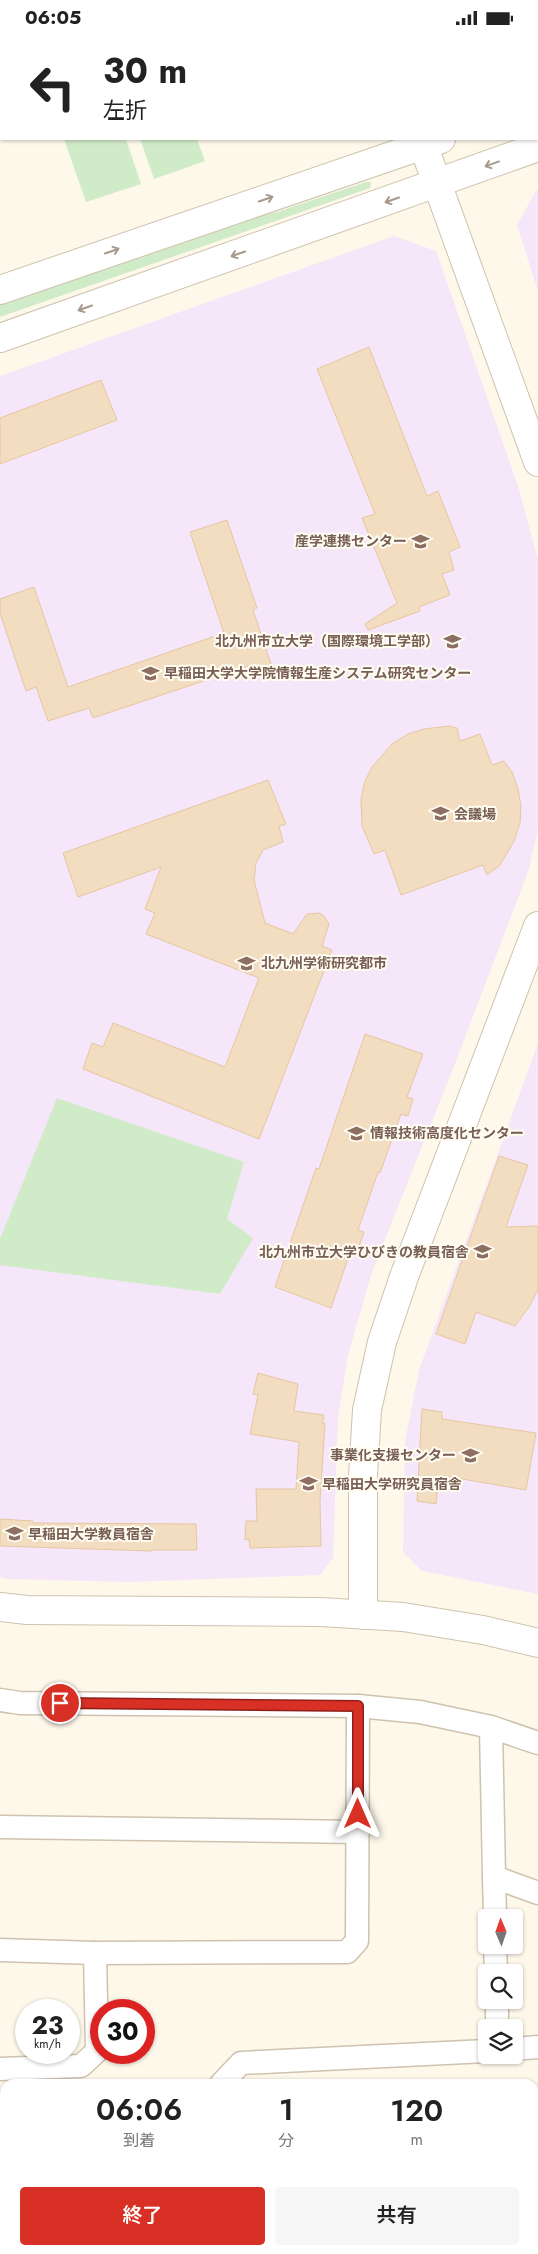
<!DOCTYPE html>
<html lang="ja">
<head>
<meta charset="utf-8">
<style>
	:root { --surface:#fff; --page:#f6f6f6; --text:#222; --muted:#767676; --accent:#d93025 }
	body { margin:0; font-family:Jost,"Noto Sans JP",sans-serif; background:var(--page); color:var(--text); height:100vh; display:flex; flex-direction:column; font-size:19px; white-space:nowrap }
	* { box-sizing:border-box; margin:0 }
	p { font-size:16px; color:var(--muted) }
	.icon { flex:none; width:28px; height:28px; fill:none; stroke:currentColor; stroke-width:2; stroke-linecap:round; stroke-linejoin:round }
	.map { position:relative; flex:1; overflow:hidden }
	.details { position:absolute; left:0px; top:2044px; width:539px; height:176px; display:flex; flex-direction:column; background:var(--surface); border-radius:15px 15px 0 0; box-shadow:0 1px 4px #0004 }
	.details>* { flex:none }
	.top-card { position:absolute; left:0px; top:0px; width:539px; height:105px; box-shadow:0 1px 4px #0004; background:#fff; color:var(--text); overflow:hidden }
	.needle { width:32px; rotate:358deg }
	.controls { position:absolute; left:478px; top:1874px; display:grid; gap:10px }
	.controls a { display:grid; place-items:center; width:45px; height:45px; border-radius:5px; background:var(--surface); box-shadow:0 1px 4px #0004; font-size:25px }
	.speed { position:absolute; left:15px; top:1964px; display:flex; gap:10px; font-size:25px; font-weight:700; text-align:center }
	.speed>* { display:grid; place-content:center; width:65px; height:65px; border-radius:50%; background:var(--surface); box-shadow:0 1px 4px #0004; line-height:1 }
	.speed small { font-size:12px; font-weight:400 }
	.speed .limit { border:8px solid #d22; background:#fff; color:#111 }
	.pin { position:absolute; display:grid; place-items:center; width:42px; height:42px; color:#fff; margin:-21px; border:2px solid #fff; border-radius:50%; box-shadow:0 1px 5px #0007 }
	.me { position:absolute; width:55px; margin:-28px; rotate:0deg; stroke-linejoin:round; filter:drop-shadow(0 0 4px #0008) }
	.turn { display:flex; align-items:center; gap:18px; height:105px; padding:0 20px; font-size:22px }
	.turn .icon { width:65px; height:65px; stroke-width:2.5 }
	.turn b { display:block; font-size:35px; line-height:42px }
	.eta { display:flex; justify-content:space-evenly; align-items:center; height:85px; text-align:center }
	.eta b { font-size:30px; font-weight:600; line-height:35px }
	.cta { display:flex; gap:10px; margin-top:auto; padding:10px 20px }
	.cta a { flex:1; height:58px; border-radius:5px; background:var(--accent); color:#fff; font-size:20px; font-weight:600; line-height:58px; text-align:center }
	.cta a+a { background:var(--page); color:var(--text) }
	.status { display:flex; justify-content:space-between; align-items:center; height:35px; padding:0 25px; background:var(--surface); direction:ltr }
	.status svg { height:14px; fill:currentColor }
	.map>svg:first-child { display:block }
	.education { fill:#f6e6f9 }
	.green { fill:#d0ebc7 }
	.building { fill:#f2ddc1; stroke:#e5c7a1 }
	.lines { fill:none; stroke-linecap:round; stroke-linejoin:round }
	.minor-casing { stroke:#cfc2ae; stroke-width:25 }
	.tertiary-casing { stroke:#cfc2ae; stroke-width:30 }
	.minor { stroke:#fff; stroke-width:22 }
	.tertiary { stroke:#fff; stroke-width:28 }
	.oneway { stroke:#a79a8b }
	.route-casing { stroke:#8d1f18; stroke-width:12 }
	.route { stroke:#d93025; stroke-width:9 }
	.labels { text-anchor:middle; dominant-baseline:central; stroke-width:4; stroke-linejoin:round; paint-order:stroke }
	.education-label { font-size:14px; font-weight:bold; fill:#785e54; stroke:#fffcf1; text-anchor:start }
</style>
</head>
<body>
<div class="status"><b>06:05</b><svg viewBox="0 0 49 12"><path d="M0 12V9h3v3zM5 12V6h3v6zM10 12V3h3v9zM15 12V0h3v12zM26 1h20v11H26zM47 4h2v5h-2z"/></svg></div>
<div class="map">
<svg width="538" height="2219" viewBox="0 0 538 2219">
	<rect width="100%" height="100%" fill="#fdf8ea"/>
	<g class="education">
		<polygon points="538,155 538,256 517,190 536,156"/>
		<polygon points="394,201 436,216 518,451 538,524 538,794 529,834 458,1021 372,1237 348,1320 338,1382 333,1523 320,1540 130,1547 7,1544 0,1542 0,341"/>
		<polygon points="538,1008 538,1559 422,1536 403,1517 405,1406 419,1335"/>
	</g>
	<g class="green">
		<polygon points="64,104 126,104 141,149 86,167"/>
		<polygon points="140,104 197,104 205,126 154,144"/>
		<polygon points="366,147 371,147 370,153 0,282 0,265 183,200 277,177"/>
		<polygon points="57,1063 244,1127 227,1184 253,1203 220,1259 0,1230 0,1204"/>
	</g>
	<g class="building">
		<polygon points="369,312 427,461 438,456 460,512 449,517 454,535 442,539 450,560 419,572 420,576 368,595 365,589 397,568 362,483 375,479 317,334"/>
		<polygon points="101,345 117,385 0,429 0,383"/>
		<polygon points="227,485 257,573 253,575 272,632 254,639 251,630 93,683 89,673 48,686 36,652 26,656 0,578 0,564 34,552 68,652 224,598 190,497"/>
		<polygon points="449,691 457,693 460,706 480,699 492,730 504,726 512,737 518,754 521,771 520,788 514,806 506,820 499,831 487,840 483,830 401,860 385,815 374,819 362,791 361,764 365,746 372,732 392,709 408,699 424,694"/>
		<polygon points="268,745 286,789 279,791 283,807 263,815 256,828 254,845 265,888 293,899 307,879 320,878 324,881 329,889 322,911 332,915 259,1104 83,1034 92,1008 103,1012 113,988 225,1032 259,943 146,899 155,878 145,874 161,832 78,862 63,818"/>
		<polygon points="365,999 423,1019 407,1062 413,1064 408,1081 401,1079 380,1138 378,1137 358,1195 364,1197 358,1214 352,1212 331,1273 275,1252 316,1133 319,1134"/>
		<polygon points="499,1121 528,1130 506,1192 538,1191 538,1255 529,1272 515,1291 476,1277 465,1309 436,1299"/>
		<polygon points="258,1338 298,1349 294,1376 324,1380 322,1388 325,1388 320,1466 321,1511 250,1513 249,1504 245,1505 246,1486 257,1486 256,1454 296,1454 299,1407 250,1399 258,1360 253,1359"/>
		<polygon points="422,1374 442,1377 442,1384 536,1398 526,1455 439,1440 436,1469 417,1466"/>
		<polygon points="0,1484 33,1486 33,1488 196,1489 197,1515 152,1515 152,1516 0,1511"/>
	</g>
	<g class="lines">
		<defs>
			<g id="minor">
				<polyline points="0,1665 20,1668 358,1671 420,1677 491,1692 538,1708"/>
				<polyline points="491,1692 494,1842 538,1858"/>
				<polyline points="0,1792 358,1797"/>
				<polyline points="494,1842 495,1882"/>
				<polyline points="495,1910 496,1938"/>
				<polyline points="0,1915 95,1918 347,1917 357,1906 358,1671"/>
				<polyline points="497,1965 497,1992"/>
				<polyline points="514,2014 538,2012"/>
				<polyline points="0,2034 81,2031 97,2016 95,1918"/>
				<polyline points="221,2049 241,2028 486,2016"/>
				<polyline points="0,2118 5,2123"/>
				<polyline points="534,2159 538,2159"/>
				<polyline points="0,2176 5,2175"/>
				<polyline points="80,2215 80,2219"/>
			</g>
			<g id="tertiary">
				<polyline points="387,0 388,1"/>
				<polyline points="421,104 538,427"/>
				<polyline points="0,255 441,104"/>
				<polyline points="0,303 538,112"/>
				<polyline points="0,1572 27,1575 321,1577 403,1582 483,1595 538,1608"/>
				<polyline points="363,1580 363,1441 367,1375 382,1307 405,1239 538,891"/>
			</g>
		</defs>
		<use href="#minor" class="minor-casing"/>
		<use href="#tertiary" class="tertiary-casing"/>
		<use href="#minor" class="minor"/>
		<use href="#tertiary" class="tertiary"/>
	</g>
	<defs><path id="oneway-shaft" d="M-6 0H5M1.5-3L5.5 0L1.5 3" fill="none" stroke-width="1.6" stroke-linecap="round" stroke-linejoin="round" transform="scale(1.25)"/></defs>
	<g class="oneway">
		<use href="#oneway-shaft" transform="translate(492 129) rotate(160)"/>
		<use href="#oneway-shaft" transform="translate(266 164) rotate(-19)"/>
		<use href="#oneway-shaft" transform="translate(392 165) rotate(161)"/>
		<use href="#oneway-shaft" transform="translate(112 216) rotate(-19)"/>
		<use href="#oneway-shaft" transform="translate(238 219) rotate(161)"/>
		<use href="#oneway-shaft" transform="translate(85 273) rotate(161)"/>
	</g>
	<g class="lines">
		<defs>
			<polyline id="route" points="60,1668 358,1671 358,1779"/>
		</defs>
		<use href="#route" class="route-casing"/>
		<use href="#route" class="route"/>
	</g>
	<defs>
		<symbol id="university-bare" viewBox="-9 -9 18 18"><path d="M0-5L7-2L0 1L-7-2ZM-4 1L0 2.5L4 1V4Q0 6-4 4Z" fill="#8d6e63" stroke="#fffcf1" stroke-width="2.5" paint-order="stroke"/></symbol>
	</defs>
	<g fill-rule="evenodd">
		<use href="#university-bare" x="408" y="494" width="25" height="25"/>
		<use href="#university-bare" x="440" y="594" width="25" height="25"/>
		<use href="#university-bare" x="138" y="626" width="25" height="25"/>
		<use href="#university-bare" x="428" y="766" width="25" height="25"/>
		<use href="#university-bare" x="234" y="916" width="25" height="25"/>
		<use href="#university-bare" x="344" y="1086" width="25" height="25"/>
		<use href="#university-bare" x="470" y="1204" width="25" height="25"/>
		<use href="#university-bare" x="458" y="1408" width="25" height="25"/>
		<use href="#university-bare" x="296" y="1436" width="25" height="25"/>
		<use href="#university-bare" x="2" y="1486" width="25" height="25"/>
	</g>
	<g class="labels">
		<g class="education-label">
			<text x="407" y="506" text-anchor="end">産学連携センター</text>
			<text x="439" y="606" text-anchor="end">北九州市立大学（国際環境工学部）</text>
			<text x="164" y="638">早稲田大学大学院情報生産システム研究センター</text>
			<text x="454" y="779">会議場</text>
			<text x="261" y="928">北九州学術研究都市</text>
			<text x="370" y="1098">情報技術高度化センター</text>
			<text x="469" y="1217" text-anchor="end">北九州市立大学ひびきの教員宿舎</text>
			<text x="456" y="1420" text-anchor="end">事業化支援センター</text>
			<text x="322" y="1449">早稲田大学研究員宿舎</text>
			<text x="28" y="1499">早稲田大学教員宿舎</text>
		</g>
	</g>
</svg>
<div class="controls">
<a><svg class="needle" viewBox="-14 -14 28 28"><path d="M0-13l5 13h-10z" fill="#e53935"/><path d="M0 13l5-13h-10z" fill="#767676"/></svg></a>
<a><svg class="icon" aria-label="search" viewBox="0 0 24 24"><circle cx="10" cy="10" r="6"/><path d="M15 15l6 6"/></svg></a>
<a><svg class="icon" aria-label="layers" viewBox="0 0 24 24"><path d="M12 4l9 5-9 5-9-5zM3 14l9 5 9-5"/></svg></a>
</div>
<div class="speed"><div>23<small>km/h</small></div><div class="limit">30</div></div>
<div class="pin" style="left:60px;top:1668px;background:#d93025"><svg class="icon" aria-label="arrive" viewBox="0 0 24 24"><path d="M6 21V4h12l-3 4 3 4H6"/></svg></div>
<svg class="me" style="left:358px;top:1779px" viewBox="-20 -20 40 40"><path d="M0-17L14 15 0 8-14 15z" fill="#d93025" stroke="#fff" stroke-width="4"/></svg>
<div class="top-card">
<div class="turn"><svg class="icon" aria-label="left" viewBox="0 0 24 24"><path d="M17 20v-9H6M10 6l-5 5 5 5"/></svg><div><b>30 m</b>左折</div></div>
</div>
<section class="details">
<div class="eta">
<div><b>06:06</b><p>到着</p></div>
<div><b>1</b><p>分</p></div>
<div><b>120</b><p>m</p></div>
</div>
<div class="cta"><a>終了</a><a>共有</a></div>
</section>
</div>
</body>
</html>
